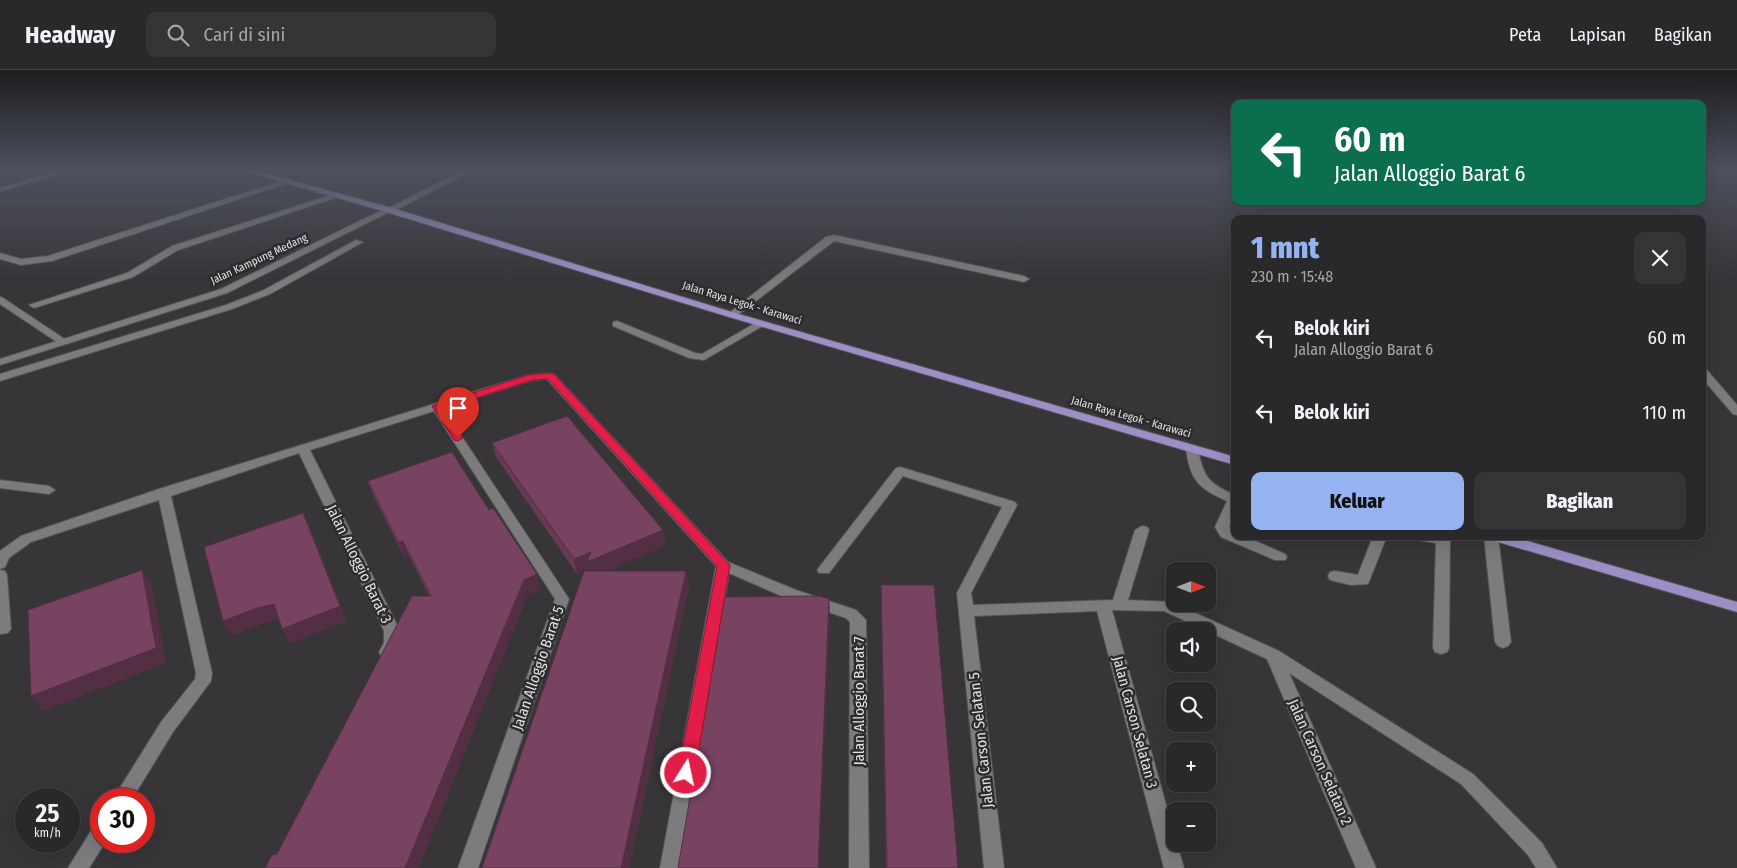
<!DOCTYPE html>
<html lang="id">
<head>
<meta charset="utf-8">
<style>
	:root { --surface:#29282a; --page:#353436; --text:#f1f3f6; --muted:#a5a6a8; --line:#454447; --accent:#95b2f1 }
	body { margin:0; font-family:"Fira Sans Condensed",sans-serif; background:var(--page); color:var(--text); height:100vh; display:flex; flex-direction:column; font-size:19px; white-space:nowrap }
	* { box-sizing:border-box; margin:0 }
	p { font-size:16px; color:var(--muted) }
	.icon { flex:none; width:28px; height:28px; fill:none; stroke:currentColor; stroke-width:2; stroke-linecap:round; stroke-linejoin:round }
	.map { position:relative; flex:1; overflow:hidden }
	.panel { position:absolute; left:1231px; top:145px; width:475px; height:325px; display:flex; flex-direction:column; background:var(--surface); border-radius:10px; box-shadow:0 5px 20px #0002,0 0 0 1px var(--line) }
	.panel>* { flex:none }
	.banner { position:absolute; left:1231px; top:30px; width:475px; height:105px; border-radius:10px; box-shadow:0 5px 20px #0002,0 0 0 1px var(--line); background:#0b6e4f; color:#fff; overflow:hidden }
	.needle { width:32px; rotate:90deg }
	.fabs { position:absolute; left:1166px; top:492px; display:grid; gap:10px }
	.fabs a { display:grid; place-items:center; width:50px; height:50px; border-radius:10px; background:var(--surface); box-shadow:0 5px 20px #0002,0 0 0 1px var(--line); font-size:25px }
	.speed { position:absolute; left:15px; top:718px; display:flex; gap:10px; font-size:25px; font-weight:700; text-align:center }
	.speed>* { display:grid; place-content:center; width:65px; height:65px; border-radius:50%; background:var(--surface); box-shadow:0 5px 20px #0002,0 0 0 1px var(--line); line-height:1 }
	.speed small { font-size:12px; font-weight:400 }
	.speed .limit { border:8px solid #d22; background:#fff; color:#111 }
	.pin { position:absolute; display:grid; place-items:center; width:42px; height:42px; color:#fff; margin:-51px -21px; border-radius:50% 50% 50% 0; rotate:-45deg; box-shadow:0 0 5px #0007 }
	.pin .icon { rotate:45deg }
	.me { position:absolute; width:55px; margin:-28px; rotate:10deg; stroke-linejoin:round; filter:drop-shadow(0 0 4px #0008) }
	.turn { display:flex; align-items:center; gap:18px; height:105px; padding:0 20px; font-size:22px }
	.turn .icon { width:65px; height:65px; stroke-width:2.5 }
	.turn b { display:block; font-size:35px; line-height:42px }
	.round { display:grid; place-items:center; flex:none; width:52px; height:52px; border-radius:10px; background:var(--page) }
	.head { display:flex; align-items:center; justify-content:space-between; height:85px; padding:0 20px }
	h1 { font-size:30px; font-weight:800; line-height:38px; color:var(--accent) }
	.button { display:flex; gap:10px; margin-top:auto; padding:10px 20px }
	.button a { flex:1; height:58px; border-radius:10px; background:var(--accent); color:#111; font-size:20px; font-weight:800; line-height:58px; text-align:center }
	.button a+a { background:var(--page); color:var(--text) }
	ul { padding:0; list-style:none }
	li { display:flex; align-items:center; gap:15px; height:75px; padding:0 20px }
	li div { flex:1 }
	li b { display:block; font-size:19px }
	li em { font-style:normal }
	header { display:flex; align-items:center; gap:30px; box-sizing:border-box; height:70px; padding:0 25px; background:var(--surface); border-bottom:1px solid var(--line) }
	header strong { font-size:24px }
	nav { display:flex; gap:28px; margin-inline-start:auto; font-size:18px }
	.search { width:350px; height:45px; background:var(--page); display:flex; align-items:center; gap:12px; box-sizing:border-box; padding:0 18px; border-radius:10px; color:var(--muted); font-size:19px }
	.map>svg:first-child { display:block }
	.lines { fill:none; stroke-linecap:round; stroke-linejoin:round }
	.service-casing { stroke:#565456; stroke-width:2 }
	.minor-casing { stroke:#565456; stroke-width:2 }
	.primary-casing { stroke:#565456; stroke-width:2 }
	.service { fill:#7d7b7e; fill-rule:evenodd }
	.minor { fill:#7d7b7e; fill-rule:evenodd }
	.primary { fill:#9b8fc5; fill-rule:evenodd }
	.wall { fill:#663a53 }
	.shaded-wall { fill:#532f44 }
	.building { fill:#774361; stroke:#532f44 }
	.route { fill:#e11d48; stroke:#92132f }
	.labels { text-anchor:middle; dominant-baseline:central; stroke-width:5; stroke-linejoin:round; paint-order:stroke }
	.far-street-label { font-size:11px; fill:#e4e3e4; stroke:#2d2b2e }
	.near-street-label { font-size:15px; fill:#e4e3e4; stroke:#2d2b2e }
</style>
</head>
<body>
<header>
<strong>Headway</strong>
<div class="search"><svg class="icon" aria-label="search" viewBox="0 0 24 24"><circle cx="10" cy="10" r="6"/><path d="M15 15l6 6"/></svg>Cari di sini</div>
<nav><a>Peta</a><a>Lapisan</a><a>Bagikan</a></nav>
</header>
<div class="map">
<svg width="1737" height="798" viewBox="0 0 1737 798">
	<rect width="100%" height="100%" fill="#373538"/>
	<g class="lines">
		<defs>
			<g id="service">
				<polygon points="465,99 475,99 392,142 385,140"/>
				<polygon points="284,110 291,112 52,191 21,195 0,189 0,183 21,189 48,186"/>
				<polygon points="334,124 341,126 178,180 133,207 37,237 34,238 29,235 127,203 172,176"/>
				<polygon points="834,165 1024,206 1029,209 1024,212 834,171 735,247 729,247 729,243 826,167"/>
				<polygon points="356,170 363,172 270,224 232,239 0,311 0,304 226,235 264,220"/>
				<polygon points="0,227 3,228 69,272 68,274 60,274 0,234"/>
				<polygon points="617,251 695,283 702,284 757,252 761,251 766,254 704,290 689,288 613,256 613,252"/>
				<path d="M1192,375L1198,379C1203,407 1209,414 1235,425V443L1229,457L1235,463V466H1244L1285,484L1287,487L1285,490H1275L1221,467L1215,457L1227,431C1199,419 1190,410 1186,379Z"/>
				<polygon points="0,410 49,416 55,420 49,424 0,418"/>
				<polygon points="1373,466 1387,466 1368,514 1351,515 1330,510 1328,506 1330,502 1335,501 1358,505"/>
				<polygon points="1411,466 1450,466 1449,578 1447,582 1441,584 1435,582 1433,578 1436,473 1413,469"/>
				<polygon points="1484,466 1498,466 1511,572 1508,576 1503,578 1498,576 1495,572"/>
			</g>
			<g id="minor">
				<polygon points="62,99 74,99 0,122 0,118"/>
				<polygon points="386,138 393,140 227,223 0,295 0,289 221,219"/>
				<polygon points="1702,298 1706,299 1737,335 1737,345 1733,344 1702,308"/>
				<polygon points="550,303 554,304 728,492 796,520 856,540 866,550 869,798 849,798 850,552 846,548 786,528 729,503 680,798 660,798 716,496 547,309 533,310 443,338 569,529 478,798 458,798 555,529 434,341 310,380 400,561 400,573 393,586 387,588 381,586 379,582 384,573 384,561 299,383 171,426 212,603 211,611 173,662 132,729 113,729 161,652 195,609 196,603 159,430 31,472 9,488 5,497 0,499 0,481 21,466 159,419 528,305"/>
				<polygon points="900,397 1015,432 1017,435 971,523 973,535 1113,530 1135,460 1142,456 1147,457 1149,460 1128,530 1171,532 1279,581 1473,704 1542,773 1557,798 1536,798 1528,785 1461,714 1289,603 1376,798 1356,798 1267,589 1164,541 1112,540 1175,767 1175,774 1177,774 1184,798 1164,798 1097,541 974,546 1004,798 984,798 957,523 1002,437 903,406 829,503 819,503 817,500 896,398"/>
				<polygon points="0,500 5,501 7,505 11,559 8,563 0,564"/>
				<polygon points="101,754 101,771 106,771 89,798 68,798 94,756"/>
			</g>
			<g id="primary">
				<polygon points="238,99 250,99 392,138 735,243 1235,387 1235,395 729,247 386,142"/>
				<polygon points="1486,466 1510,466 1737,532 1737,542 1488,469"/>
			</g>
		</defs>
		<use href="#service" class="service-casing"/>
		<use href="#minor" class="minor-casing"/>
		<use href="#primary" class="primary-casing"/>
		<use href="#service" class="service"/>
		<use href="#minor" class="minor"/>
		<use href="#primary" class="primary"/>
	</g>
	<g class="wall">
		<polygon points="492,373 666,475 605,501 686,501 689,516 629,798 482,798 589,501 589,499 577,504 496,387"/>
		<polygon points="368,411 541,519 528,525 277,784 429,526 409,486 404,487 373,425"/>
		<polygon points="881,515 958,798 886,798"/>
	</g>
	<g class="shaded-wall">
		<polygon points="303,443 310,457 347,551 290,574 282,559"/>
		<polygon points="663,460 666,475 591,507 589,499 577,504 574,489 591,482"/>
		<polygon points="403,471 409,486 404,487 398,472"/>
		<polygon points="142,500 152,515 166,593 43,641 31,626"/>
		<polygon points="686,501 689,516 629,798 621,798"/>
		<polygon points="537,504 541,519 528,525 419,798 405,798 524,510"/>
		<polygon points="829,529 830,545 819,798 818,798"/>
		<polygon points="274,534 282,549 265,553 232,566 223,551 257,538"/>
	</g>
	<g class="building">
		<polygon points="567,346 663,460 587,492 591,482 574,489 492,373"/>
		<polygon points="452,382 489,440 493,438 537,504 524,510 405,798 265,798 272,785 277,784 412,526 431,526 403,471 398,472 368,411"/>
		<polygon points="303,443 340,536 282,559 274,534 257,538 223,551 204,477"/>
		<polygon points="142,500 156,578 31,626 28,540"/>
		<polygon points="584,501 686,501 621,798 482,798"/>
		<polygon points="881,515 934,515 958,798 887,798"/>
		<polygon points="820,526 829,529 818,798 678,798 724,527"/>
	</g>
	<linearGradient id="sky" x2="0" y2="1"><stop stop-color="#1e1d1f"/><stop offset="0.47" stop-color="#4d515e"/><stop offset="1" stop-color="#4d515e" stop-opacity="0"/></linearGradient>
	<rect width="1737" height="211" fill="url(#sky)"/>
	<polygon class="route" points="550,303 554,304 730,495 695,703 692,708 686,710 681,708 678,703 717,496 548,309 533,310 444,338 463,368 458,371 454,370 432,336 528,305"/>
	<g class="labels">
		<g class="far-street-label">
			<text transform="translate(259 189) rotate(-25)">Jalan Kampung Medang</text>
			<text transform="translate(742 233) rotate(17)">Jalan Raya Legok - Karawaci</text>
			<text transform="translate(1131 347) rotate(16)">Jalan Raya Legok - Karawaci</text>
		</g>
		<g class="near-street-label">
			<text transform="translate(359 494) rotate(64)">Jalan Alloggio Barat 3</text>
			<text transform="translate(538 598) rotate(-71)">Jalan Alloggio Barat 5</text>
			<text transform="translate(859 631) rotate(-90)">Jalan Alloggio Barat 7</text>
			<text transform="translate(1135 652) rotate(75)">Jalan Carson Selatan 3</text>
			<text transform="translate(981 670) rotate(-96)">Jalan Carson Selatan 5</text>
			<text transform="translate(1320 692) rotate(66)">Jalan Carson Selatan 2</text>
		</g>
	</g>
</svg>
<div class="fabs">
<a><svg class="needle" viewBox="-14 -14 28 28"><path d="M0-13l5 13h-10z" fill="#e53935"/><path d="M0 13l5-13h-10z" fill="#a5a6a8"/></svg></a>
<a><svg class="icon" aria-label="sound" viewBox="0 0 24 24"><path d="M4 9h4l5-4v14l-5-4H4zM17 9q2 3 0 6"/></svg></a>
<a><svg class="icon" aria-label="search" viewBox="0 0 24 24"><circle cx="10" cy="10" r="6"/><path d="M15 15l6 6"/></svg></a>
<a>+</a>
<a>−</a>
</div>
<div class="speed"><div>25<small>km/h</small></div><div class="limit">30</div></div>
<div class="pin" style="left:458px;top:368px;background:#d93025"><svg class="icon" aria-label="arrive" viewBox="0 0 24 24"><path d="M6 21V4h12l-3 4 3 4H6"/></svg></div>
<svg class="me" style="left:686px;top:703px" viewBox="-20 -20 40 40"><circle r="17" fill="#e11d48" stroke="#fff" stroke-width="3"/><path d="M0-11L8 9 0 5-8 9z" fill="#fff"/></svg>
<div class="banner">
<div class="turn"><svg class="icon" aria-label="left" viewBox="0 0 24 24"><path d="M17 20v-9H6M10 6l-5 5 5 5"/></svg><div><b>60 m</b>Jalan Alloggio Barat 6</div></div>
</div>
<section class="panel">
<div class="head"><div><h1>1 mnt</h1><p>230 m · 15:48</p></div><a class="round"><svg class="icon" aria-label="close" viewBox="0 0 24 24"><path d="M6 6l12 12M18 6L6 18"/></svg></a></div>
<ul>
<li><svg class="icon" aria-label="left" viewBox="0 0 24 24"><path d="M17 20v-9H6M10 6l-5 5 5 5"/></svg><div><b>Belok kiri</b><p>Jalan Alloggio Barat 6</p></div><em>60 m</em></li>
<li><svg class="icon" aria-label="left" viewBox="0 0 24 24"><path d="M17 20v-9H6M10 6l-5 5 5 5"/></svg><div><b>Belok kiri</b></div><em>110 m</em></li>
</ul>
<div class="button"><a>Keluar</a><a>Bagikan</a></div>
</section>
</div>
</body>
</html>
